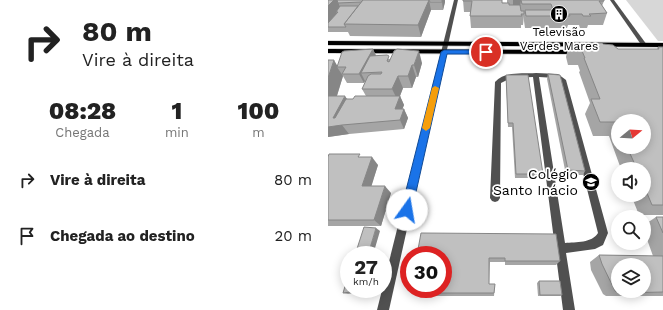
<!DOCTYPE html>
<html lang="pt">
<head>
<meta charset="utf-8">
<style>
	:root { --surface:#fff; --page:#f6f6f6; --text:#222; --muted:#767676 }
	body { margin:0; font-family:"Work Sans",sans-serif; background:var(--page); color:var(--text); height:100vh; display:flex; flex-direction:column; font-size:15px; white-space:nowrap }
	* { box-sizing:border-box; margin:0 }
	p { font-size:13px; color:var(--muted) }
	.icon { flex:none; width:22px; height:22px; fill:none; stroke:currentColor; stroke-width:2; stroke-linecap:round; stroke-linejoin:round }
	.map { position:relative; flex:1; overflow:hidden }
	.panel { display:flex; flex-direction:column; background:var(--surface); width:328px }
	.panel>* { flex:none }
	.guide { background:#fff; color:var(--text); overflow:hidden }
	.needle { width:26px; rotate:72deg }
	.buttons { position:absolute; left:283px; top:114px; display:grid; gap:8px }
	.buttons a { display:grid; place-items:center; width:40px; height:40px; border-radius:50%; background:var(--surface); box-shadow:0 2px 10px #0003; font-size:20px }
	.speed { position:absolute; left:12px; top:246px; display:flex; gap:8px; font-size:20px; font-weight:700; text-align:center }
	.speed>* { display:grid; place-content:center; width:52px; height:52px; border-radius:50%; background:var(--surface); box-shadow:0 2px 10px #0003; line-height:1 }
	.speed small { font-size:10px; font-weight:400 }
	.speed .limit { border:6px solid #d22; background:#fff; color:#111 }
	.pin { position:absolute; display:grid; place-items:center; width:34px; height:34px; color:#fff; margin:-17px; border:2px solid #fff; border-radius:50%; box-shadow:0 1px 4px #0007 }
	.me { position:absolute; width:44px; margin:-22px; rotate:13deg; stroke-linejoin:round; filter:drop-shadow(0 0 3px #0008) }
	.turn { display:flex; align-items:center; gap:14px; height:84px; padding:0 16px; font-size:18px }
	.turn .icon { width:52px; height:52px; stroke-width:2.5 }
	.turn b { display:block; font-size:28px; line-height:34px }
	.eta { display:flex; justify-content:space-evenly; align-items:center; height:68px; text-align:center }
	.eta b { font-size:24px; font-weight:800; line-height:28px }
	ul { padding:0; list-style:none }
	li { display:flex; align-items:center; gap:12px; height:56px; padding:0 16px }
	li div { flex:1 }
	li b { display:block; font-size:15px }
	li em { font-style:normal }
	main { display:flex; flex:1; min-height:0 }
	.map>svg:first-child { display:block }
	.green { fill:#d7d7d7 }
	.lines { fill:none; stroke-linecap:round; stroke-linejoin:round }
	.primary-casing { stroke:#dbdbdb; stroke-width:2 }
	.service { fill:#505050; fill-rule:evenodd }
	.minor { fill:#505050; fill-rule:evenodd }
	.primary { fill:#000; fill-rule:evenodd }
	.wall { fill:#a5a5a5; fill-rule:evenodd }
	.shaded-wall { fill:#868686 }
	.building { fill:#c0c0c0; stroke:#868686; fill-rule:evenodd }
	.route { fill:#1a73e8; stroke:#114b97 }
	.slow { fill:#f59e0b }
	.labels { text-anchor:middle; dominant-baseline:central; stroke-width:3.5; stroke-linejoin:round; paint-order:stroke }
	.far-poi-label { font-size:12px; fill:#000; stroke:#fff }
	.poi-label { font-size:14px; fill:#000; stroke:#fff; text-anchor:end }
</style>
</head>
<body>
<main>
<section class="panel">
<div class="guide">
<div class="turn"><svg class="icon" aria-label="right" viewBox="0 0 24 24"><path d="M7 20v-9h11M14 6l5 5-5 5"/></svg><div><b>80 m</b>Vire à direita</div></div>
</div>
<div class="eta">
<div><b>08:28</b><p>Chegada</p></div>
<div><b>1</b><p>min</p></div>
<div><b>100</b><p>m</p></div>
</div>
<ul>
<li><svg class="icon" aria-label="right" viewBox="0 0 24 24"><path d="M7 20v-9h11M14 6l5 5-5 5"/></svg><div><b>Vire à direita</b></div><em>80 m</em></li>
<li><svg class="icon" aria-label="arrive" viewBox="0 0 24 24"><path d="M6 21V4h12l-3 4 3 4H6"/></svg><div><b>Chegada ao destino</b></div><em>20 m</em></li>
</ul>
</section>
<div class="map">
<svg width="335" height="310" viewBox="0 0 335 310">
	<rect width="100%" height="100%" fill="#fff"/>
	<polygon class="green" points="298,0 335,0 335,41 330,41"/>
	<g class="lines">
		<defs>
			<g id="primary">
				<polygon points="0,41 335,43 335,47 0,45"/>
				<polygon points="0,49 251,50 254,52 251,54 0,53"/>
			</g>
		</defs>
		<use href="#primary" class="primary-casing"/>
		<path class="service" d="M208,73L230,74L238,80L280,233L275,245L267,249L238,253L247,310H235L205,77L183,78L173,83L172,198L170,201L167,202L164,201L162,198L167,82C177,71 194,74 208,73ZM211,77L228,78L232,81L270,233C264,243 248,242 237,243Z"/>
		<g class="minor">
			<polygon points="126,0 130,0 61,310 49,310"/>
			<polygon points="282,0 286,0 319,45 318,46 314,46"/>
		</g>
		<use href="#primary" class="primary"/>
	</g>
	<g class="wall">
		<polygon points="0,0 117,0 117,2 115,10 103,10 93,37 22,36 20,32 0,32"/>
		<polygon points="135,0 179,3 179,0 276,0 276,1 274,6 279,13 275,25 260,25 259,28 252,28 251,25 240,25 239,28 197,28 196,21 196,16 195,25 193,25 193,28 143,28 142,16 142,12 136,12"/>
		<path d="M241,43L275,44L290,49H329L330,47H335V215H311L303,195H316V169H293L281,136H265L257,114L262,103L251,72L252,71L250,65H240L238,57ZM290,121L316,147H290Z"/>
		<path d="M45,49L48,56L62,59L94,63L90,77H88L84,88H75L72,96L76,105L74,109H76L80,118L76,129L21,134L0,137V60L10,66ZM15,76L19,83H36L37,81L38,82L34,89L38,96L25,99H20L9,96Z"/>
		<polygon points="220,74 257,171 255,175 238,175 219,79"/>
		<polygon points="178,75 215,174 213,178 187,178 184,127 180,127"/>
		<polygon points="0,157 34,157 50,165 43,186 63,193 53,226 0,226"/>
		<polygon points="328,217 335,217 335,296 278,296 275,294 263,270 262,262 271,255 325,256 316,231 316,225"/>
		<polygon points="93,233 232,261 228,265 177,265 177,262 162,262 161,284 167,284 166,296 103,296 99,293"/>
		<polygon points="211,281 234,295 232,296 210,296 209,283"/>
		<polygon points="21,289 34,289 28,293 20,294 15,293"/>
	</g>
	<g class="shaded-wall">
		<polygon points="6,0 9,0 14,11 8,12 10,16 0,27 0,6"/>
		<polygon points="101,0 103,10 93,37 90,25"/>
		<polygon points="114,0 117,0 117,2 115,10 114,2"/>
		<polygon points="185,0 193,0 192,7 185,7"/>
		<polygon points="45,49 49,58 33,73 37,81 36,83 31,74"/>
		<polygon points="91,51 94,63 90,77 86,65"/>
		<polygon points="6,60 10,67 9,67 15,76 0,124 0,78"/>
		<polygon points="84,65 88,77 84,88 80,76"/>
		<polygon points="70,76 75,88 70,101 64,89"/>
		<polygon points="17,96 23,105 14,125 21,134 0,137 0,127"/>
		<polygon points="72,96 76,105 71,118 67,109"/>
		<polygon points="76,109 80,118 76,129 72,120"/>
		<polygon points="44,157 50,165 41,194 34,186"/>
		<polygon points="57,186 63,193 53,226 46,220"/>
		<polygon points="48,228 52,231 45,255 40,255"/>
		<polygon points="27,289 34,289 28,293 23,292"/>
	</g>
	<g class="building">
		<polygon points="0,0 6,0 0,6"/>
		<polygon points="9,0 35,0 33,2 10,3"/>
		<polygon points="35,0 101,0 90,25 16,24"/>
		<polygon points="101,0 114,0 114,2 102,2"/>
		<polygon points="135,0 174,0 174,3 181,3 181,5 192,5 193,11 196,11 196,14 193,14 194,16 142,16 144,1 135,1"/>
		<polygon points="193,0 276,0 276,1 271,1 279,13 261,14 263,16 255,16 254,14 241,14 242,16 198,16 197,10 225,10 223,4 194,4"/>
		<polygon points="12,6 30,6 16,24 18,27 0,27 0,23 10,12 8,12"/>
		<polygon points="241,43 274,43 275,44 285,45 290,49 331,49 330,47 335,47 335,205 324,205 316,186 316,169 309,169 299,147 316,147 316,121 290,121 290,124 289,122 272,122 263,99 272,99 256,58 257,58 254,51 244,51"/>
		<polygon points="45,49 31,74 14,74 18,67 9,67 14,52 16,51"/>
		<polygon points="69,49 91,51 86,65 84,65 80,76 70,76 64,89 34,89 40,76 43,74 53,74 54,72 33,73 42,56 59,55 61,56 59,61 61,62 66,51"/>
		<polygon points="0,60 6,60 0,78"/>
		<polygon points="220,74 232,75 257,171 240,170"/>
		<polygon points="178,75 200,75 215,174 188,174 185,123 180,123"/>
		<polygon points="0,96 17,96 5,118 7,118 18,99 25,99 27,96 72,96 67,109 76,109 72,120 14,125 0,127"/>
		<polygon points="1,154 32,154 30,157 44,157 34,186 57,186 46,220 0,220 0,157"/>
		<polygon points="328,217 335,217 335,233"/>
		<polygon points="36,227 48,228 40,255 27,255"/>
		<polygon points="93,233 228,234 232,261 177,261 177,258 161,258 161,284 167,284 166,293 99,293 96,289 115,289 115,255 89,255"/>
		<path d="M271,255L335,256V292L291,293L287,291L274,264ZM290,265H316V291H290Z"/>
		<polygon points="21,273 21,289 27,289 23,292 15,293"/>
		<polygon points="211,281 232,281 234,295 212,295"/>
	</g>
	<polygon class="route" points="158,50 162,52 161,54 119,54 84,210 82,213 79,215 75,213 73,210 113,52 116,50"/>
	<polygon class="slow" points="107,86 111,88 102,128 98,131 94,128 104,88"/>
	<defs>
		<symbol id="building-disc" viewBox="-11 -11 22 22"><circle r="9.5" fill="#000" stroke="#fff"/><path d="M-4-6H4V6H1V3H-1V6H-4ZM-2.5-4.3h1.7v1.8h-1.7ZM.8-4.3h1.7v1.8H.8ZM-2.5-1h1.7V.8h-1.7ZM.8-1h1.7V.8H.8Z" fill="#fff"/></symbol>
		<symbol id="school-disc" viewBox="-11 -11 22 22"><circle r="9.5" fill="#000" stroke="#fff"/><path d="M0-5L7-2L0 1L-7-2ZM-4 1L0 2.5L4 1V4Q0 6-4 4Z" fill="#fff"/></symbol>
	</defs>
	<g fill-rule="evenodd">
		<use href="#building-disc" x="221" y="4" width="20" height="20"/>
		<use href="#school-disc" x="253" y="172" width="20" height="20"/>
	</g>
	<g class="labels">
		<g class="far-poi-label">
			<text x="231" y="32">Televisão<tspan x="231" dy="14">Verdes Mares</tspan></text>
		</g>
		<g class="poi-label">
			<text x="250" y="174">Colégio<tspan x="250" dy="16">Santo Inácio</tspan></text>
		</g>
	</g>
</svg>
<div class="buttons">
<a><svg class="needle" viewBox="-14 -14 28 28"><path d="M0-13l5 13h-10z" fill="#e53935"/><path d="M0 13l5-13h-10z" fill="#767676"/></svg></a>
<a><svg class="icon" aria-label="sound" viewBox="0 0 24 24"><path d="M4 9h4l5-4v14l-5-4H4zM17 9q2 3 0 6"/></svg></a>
<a><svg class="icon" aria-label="search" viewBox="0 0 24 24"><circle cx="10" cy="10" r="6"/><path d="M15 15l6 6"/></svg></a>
<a><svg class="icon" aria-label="layers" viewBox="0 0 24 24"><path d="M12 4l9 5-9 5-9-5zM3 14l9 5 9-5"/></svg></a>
</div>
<div class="speed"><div>27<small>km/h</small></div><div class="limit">30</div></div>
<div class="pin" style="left:158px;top:52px;background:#d93025"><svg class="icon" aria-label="arrive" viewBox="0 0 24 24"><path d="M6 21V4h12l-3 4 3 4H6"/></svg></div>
<svg class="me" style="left:79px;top:210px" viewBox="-20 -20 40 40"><circle r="19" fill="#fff"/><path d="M0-13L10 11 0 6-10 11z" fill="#1a73e8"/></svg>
</div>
</main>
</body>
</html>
